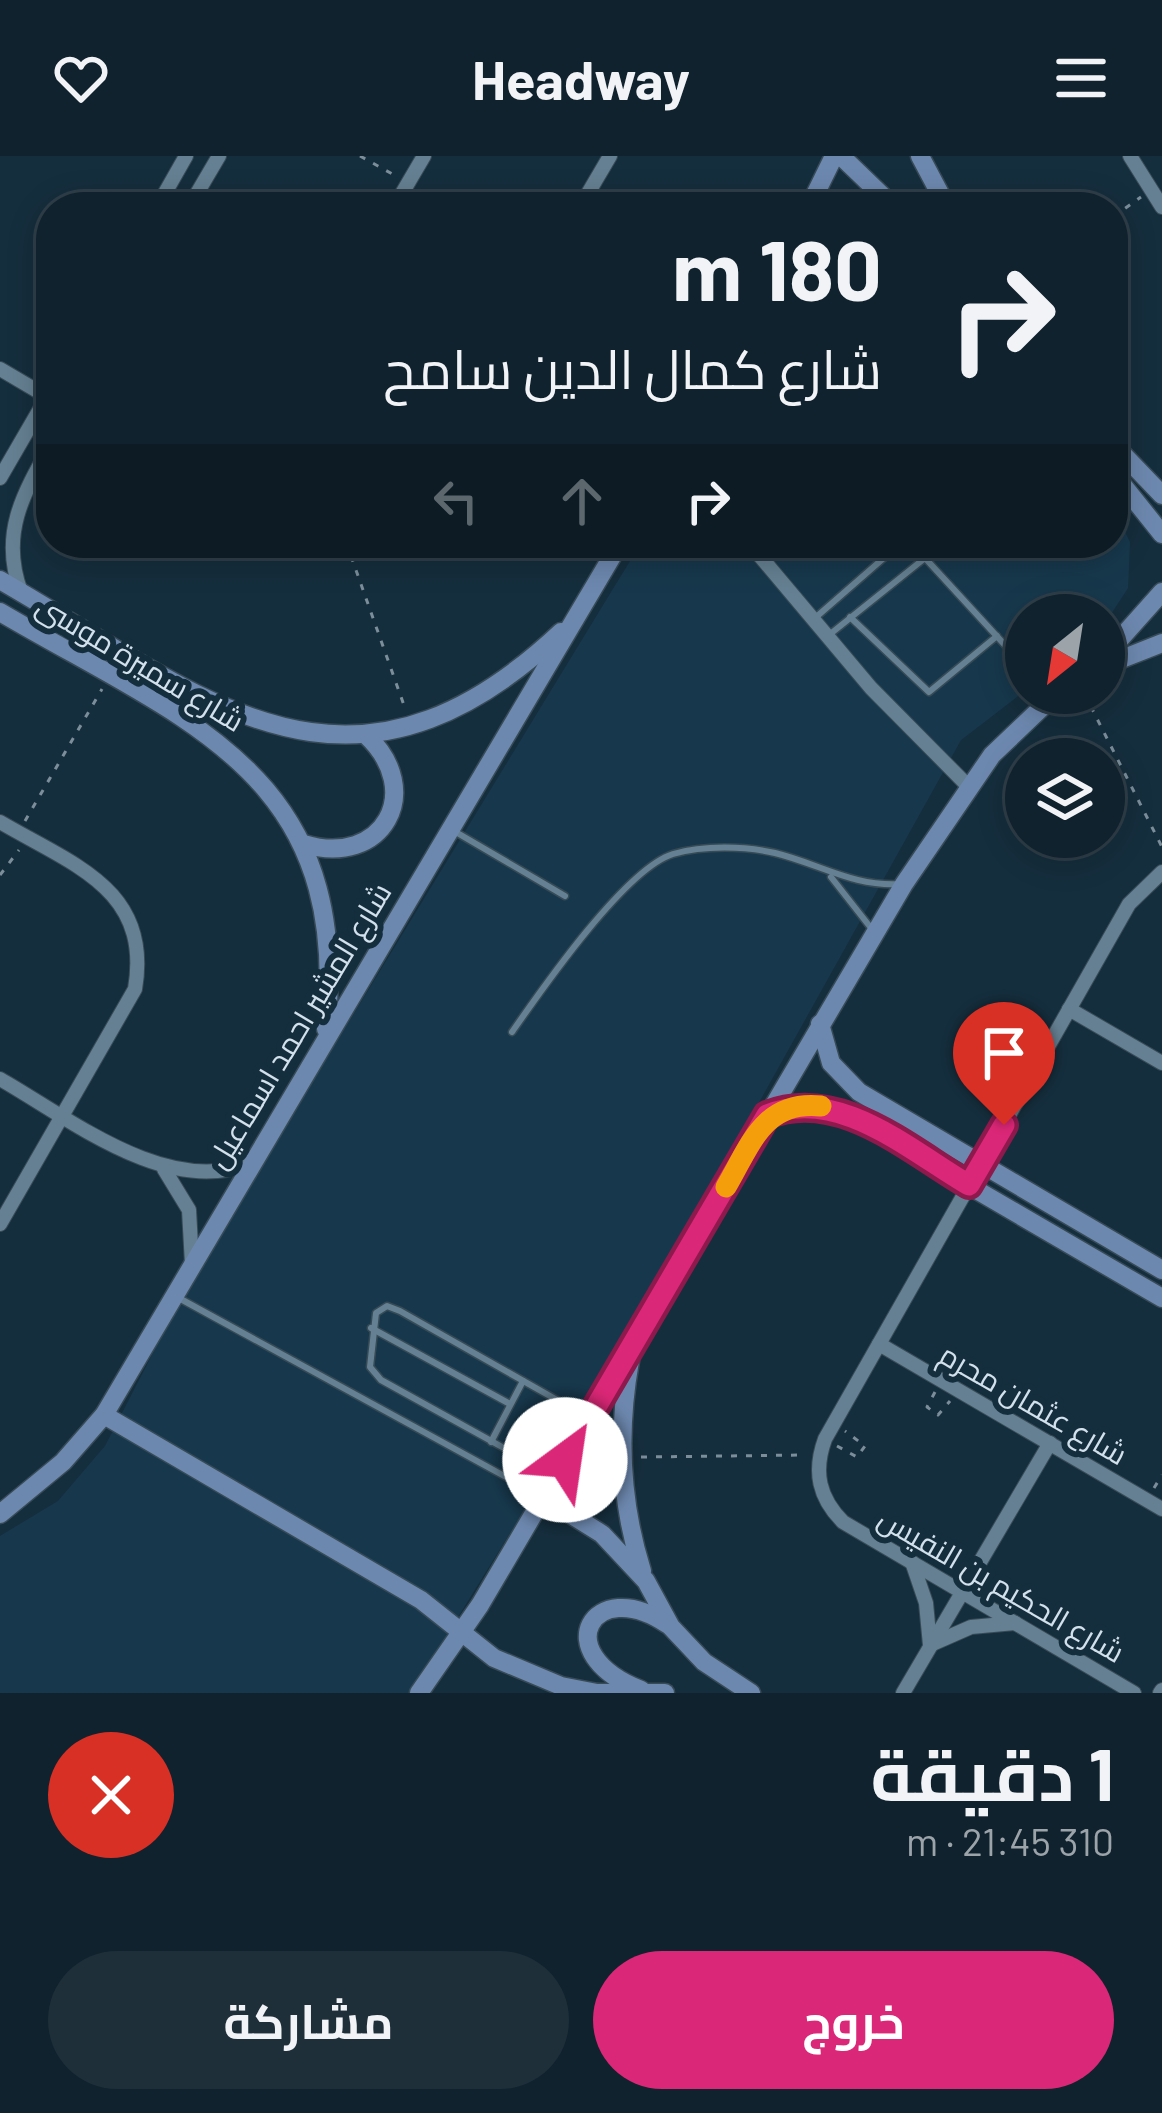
<!DOCTYPE html>
<html lang="ar">
<head>
<meta charset="utf-8">
<style>
	:root { --surface:#10222e; --page:#1e2f3a; --text:#f1f3f6; --muted:#9ca4aa; --line:#303f4a; --accent:#db2777 }
	body { margin:0; font-family:Barlow,Cairo,sans-serif; background:var(--page); color:var(--text); direction:rtl; height:100vh; display:flex; flex-direction:column; font-size:45px; white-space:nowrap }
	* { box-sizing:border-box; margin:0 }
	p { font-size:39px; color:var(--muted) }
	.icon { flex:none; width:66px; height:66px; fill:none; stroke:currentColor; stroke-width:2; stroke-linecap:round; stroke-linejoin:round }
	.map { position:relative; height:1537px; overflow:hidden; direction:ltr }
	.side { display:flex; flex-direction:column; background:var(--surface); flex:1 }
	.side>* { flex:none }
	.guide { position:absolute; left:36px; top:36px; width:1092px; height:366px; border-radius:48px; box-shadow:0 6px 30px #0003,0 0 0 3px var(--line); direction:rtl; background:#10222e; color:var(--text); overflow:hidden }
	.needle { width:78px; rotate:210deg }
	.fabs { position:absolute; left:1005px; top:438px; display:grid; gap:24px }
	.fabs a { display:grid; place-items:center; width:120px; height:120px; border-radius:50%; background:var(--surface); box-shadow:0 6px 30px #0003,0 0 0 3px var(--line); font-size:60px }
	.pin { position:absolute; display:grid; place-items:center; width:102px; height:102px; color:#fff; margin:-123px -51px; border-radius:50% 50% 50% 0; rotate:-45deg; box-shadow:0 0 12px #0007 }
	.pin .icon { rotate:45deg }
	.me { position:absolute; width:132px; margin:-66px; rotate:31deg; stroke-linejoin:round; filter:drop-shadow(0 0 9px #0008) }
	.turn { display:flex; align-items:center; gap:42px; height:252px; padding:0 48px; font-size:54px }
	.turn .icon { width:156px; height:156px; stroke-width:2.5 }
	.turn b { display:block; font-size:84px; line-height:102px }
	.lanes { display:flex; align-items:center; height:114px; padding:0 48px; background:#0003; justify-content:center; gap:60px; direction:ltr }
	.lanes .off { opacity:.35 }
	.round { display:grid; place-items:center; flex:none; width:126px; height:126px; border-radius:63px; background:var(--page) }
	.headline { display:flex; align-items:center; justify-content:space-between; height:204px; padding:0 48px }
	h1 { font-size:72px; font-weight:700; line-height:90px }
	.cta { display:flex; gap:24px; margin-top:auto; padding:24px 48px }
	.cta a { flex:1; height:138px; border-radius:72px; background:var(--accent); color:#fff; font-size:48px; font-weight:700; line-height:138px; text-align:center }
	.cta a+a { background:var(--page); color:var(--text) }
	header { display:flex; justify-content:space-between; align-items:center; height:156px; padding:0 48px; background:var(--surface); font-size:54px; font-weight:700 }
	.map>svg:first-child { display:block }
	.built { fill:#17384c }
	.lines { fill:none; stroke-linecap:round; stroke-linejoin:round }
	.lane-casing { stroke:#374b57; stroke-width:9 }
	.street-casing { stroke:#374b57; stroke-width:16 }
	.secondary-casing { stroke:#374b57; stroke-width:21 }
	.path { stroke:#7b8e9a; stroke-width:3; stroke-dasharray:6 9; stroke-linecap:butt }
	.lane { stroke:#658092; stroke-width:6 }
	.street { stroke:#658092; stroke-width:14 }
	.secondary { stroke:#6d88af; stroke-width:18 }
	.route-casing { stroke:#8e194d; stroke-width:30 }
	.route { stroke:#db2777; stroke-width:21 }
	.slow { stroke:#f59e0b; stroke-width:21 }
	.labels { text-anchor:middle; dominant-baseline:central; stroke-width:12; stroke-linejoin:round; paint-order:stroke }
	.street-label { font-size:30px; fill:#d2e1eb; stroke:#152e3d }
</style>
</head>
<body>
<header><svg class="icon" aria-label="menu" viewBox="0 0 24 24"><path d="M4 6h16M4 12h16M4 18h16"/></svg>Headway<svg class="icon" aria-label="heart" viewBox="0 0 24 24"><path d="M12 20l-8-8c-3-5 5-10 8-4 3-6 11-1 8 4z"/></svg></header>
<div class="map">
<svg width="1162" height="1537" viewBox="0 0 1162 1537">
	<rect width="100%" height="100%" fill="#152e3d"/>
	<polygon class="built" points="1113,352 1130,386 1128,432 1104,469 1104,459 1026,459 1026,534 961,584 601,1230 411,1537 0,1537 0,1380 58,1345 105,1290 186,1133 641,387 1113,387"/>
	<g class="lines">
		<defs>
			<g id="lane">
				<polyline points="850,461 929,536 997,480"/>
				<polyline points="815,462 901,387"/>
				<polyline points="829,479 925,402 1026,512"/>
				<polyline points="454,675 565,740"/>
				<polyline points="831,721 871,772"/>
				<path d="M512,876C542,833 625,713 673,698C704,689 745,690 775,697C820,708 853,731 901,728"/>
				<polyline points="177,1141 539,1339"/>
				<polyline points="371,1172 510,1248"/>
				<polyline points="491,1286 523,1225"/>
				<polyline points="551,1318 381,1224 370,1211 376,1157 387,1150 400,1155 587,1261"/>
			</g>
			<g id="street">
				<polyline points="1130,0 1162,51"/>
				<polyline points="157,51 186,0"/>
				<polyline points="189,51 219,0"/>
				<polyline points="394,51 424,0"/>
				<polyline points="580,51 610,0"/>
				<polyline points="0,213 51,243"/>
				<polyline points="0,322 51,234"/>
				<polyline points="310,387 346,387"/>
				<polyline points="749,387 871,532 969,631"/>
				<path d="M21,436C0,379 22,339 51,289"/>
				<path d="M0,666C73,709 152,733 135,833L0,1068"/>
				<polyline points="1069,853 1162,907"/>
				<path d="M0,923C70,963 166,1040 248,1008"/>
				<polyline points="164,1013 189,1054 192,1108"/>
				<polyline points="879,1188 1162,1353"/>
				<polyline points="912,1406 926,1447 930,1489 971,1471 1015,1467"/>
				<polyline points="903,1537 1050,1287"/>
				<path d="M1134,1537L843,1366C819,1342 813,1316 825,1283L1129,748L1162,716"/>
				<polyline points="1160,1537 1162,1534"/>
			</g>
			<g id="secondary">
				<polyline points="841,0 894,51"/>
				<polyline points="920,0 947,51"/>
				<polyline points="809,51 834,0"/>
				<polyline points="1113,288 1162,339"/>
				<polyline points="1113,317 1162,378"/>
				<path d="M0,424C205,542 348,676 561,476"/>
				<path d="M0,456C187,566 352,616 326,873"/>
				<polyline points="1104,501 1162,436"/>
				<polyline points="1104,510 1162,487"/>
				<path d="M304,688C383,712 426,635 366,579"/>
				<polyline points="820,868 831,907 859,936 1162,1114"/>
				<polyline points="767,959 807,949 846,958 1162,1142"/>
				<path d="M630,1205C617,1277 620,1345 642,1415"/>
				<polyline points="104,1259 421,1444 494,1502 561,1530 597,1537"/>
				<polyline points="543,1341 602,1378 646,1425 671,1471 704,1506 751,1537"/>
				<polyline points="0,1358 63,1306 104,1259 620,387"/>
				<path d="M641,1534C546,1497 593,1418 667,1468"/>
				<polyline points="419,1537 480,1449 904,728 992,599 1057,537"/>
				<polyline points="598,1537 665,1537"/>
			</g>
		</defs>
		<use href="#lane" class="lane-casing"/>
		<use href="#street" class="street-casing"/>
		<use href="#secondary" class="secondary-casing"/>
		<g class="path">
			<polyline points="360,0 396,20"/>
			<polyline points="1113,61 1141,41"/>
			<polyline points="351,400 406,555"/>
			<polyline points="1084,537 1162,691"/>
			<polyline points="25,665 102,533"/>
			<polyline points="0,719 19,694"/>
			<polyline points="935,1236 927,1251 938,1259 950,1245"/>
			<polyline points="837,1290 857,1301 865,1290 845,1275"/>
			<polyline points="641,1301 805,1299"/>
			<polyline points="1154,1332 1162,1319"/>
		</g>
		<use href="#lane" class="lane"/>
		<use href="#street" class="street"/>
		<use href="#secondary" class="secondary"/>
	</g>
	<g class="lines">
		<defs>
			<path id="route" d="M565,1304L767,959C839,930 909,994 969,1029L1004,969"/>
		</defs>
		<use href="#route" class="route-casing"/>
		<use href="#route" class="route"/>
		<path class="slow" d="M726,1031C751,988 764,944 821,950"/>
	</g>
	<g class="labels">
		<g class="street-label">
			<text transform="translate(141 506) rotate(31)">شارع سميرة موسى</text>
			<text transform="translate(298 869) rotate(-59)">شارع المشير احمد اسماعيل</text>
			<text transform="translate(1034 1247) rotate(30)">شارع عثمان محرم</text>
			<text transform="translate(1002 1428) rotate(30)">شارع الحكيم بن النفيس</text>
		</g>
	</g>
</svg>
<div class="fabs">
<a><svg class="needle" viewBox="-14 -14 28 28"><path d="M0-13l5 13h-10z" fill="#e53935"/><path d="M0 13l5-13h-10z" fill="#9ca4aa"/></svg></a>
<a><svg class="icon" aria-label="layers" viewBox="0 0 24 24"><path d="M12 4l9 5-9 5-9-5zM3 14l9 5 9-5"/></svg></a>
</div>
<div class="pin" style="left:1004px;top:969px;background:#d93025"><svg class="icon" aria-label="arrive" viewBox="0 0 24 24"><path d="M6 21V4h12l-3 4 3 4H6"/></svg></div>
<svg class="me" style="left:565px;top:1304px" viewBox="-20 -20 40 40"><circle r="19" fill="#fff"/><path d="M0-13L10 11 0 6-10 11z" fill="#db2777"/></svg>
<div class="guide">
<div class="turn"><svg class="icon" aria-label="right" viewBox="0 0 24 24"><path d="M7 20v-9h11M14 6l5 5-5 5"/></svg><div><b>180 m</b>شارع كمال الدين سامح</div></div>
<div class="lanes"><svg class="icon off" aria-label="left" viewBox="0 0 24 24"><path d="M17 20v-9H6M10 6l-5 5 5 5"/></svg><svg class="icon off" aria-label="ahead" viewBox="0 0 24 24"><path d="M12 20V5M6 11l6-6 6 6"/></svg><svg class="icon" aria-label="right" viewBox="0 0 24 24"><path d="M7 20v-9h11M14 6l5 5-5 5"/></svg></div>
</div>
</div>
<section class="side">
<div class="headline"><div><h1>1 دقيقة</h1><p>310 m · 21:45</p></div><a class="round" style="background:#d93025;color:#fff"><svg class="icon" aria-label="close" viewBox="0 0 24 24"><path d="M6 6l12 12M18 6L6 18"/></svg></a></div>
<div class="cta"><a>خروج</a><a>مشاركة</a></div>
</section>
</body>
</html>
